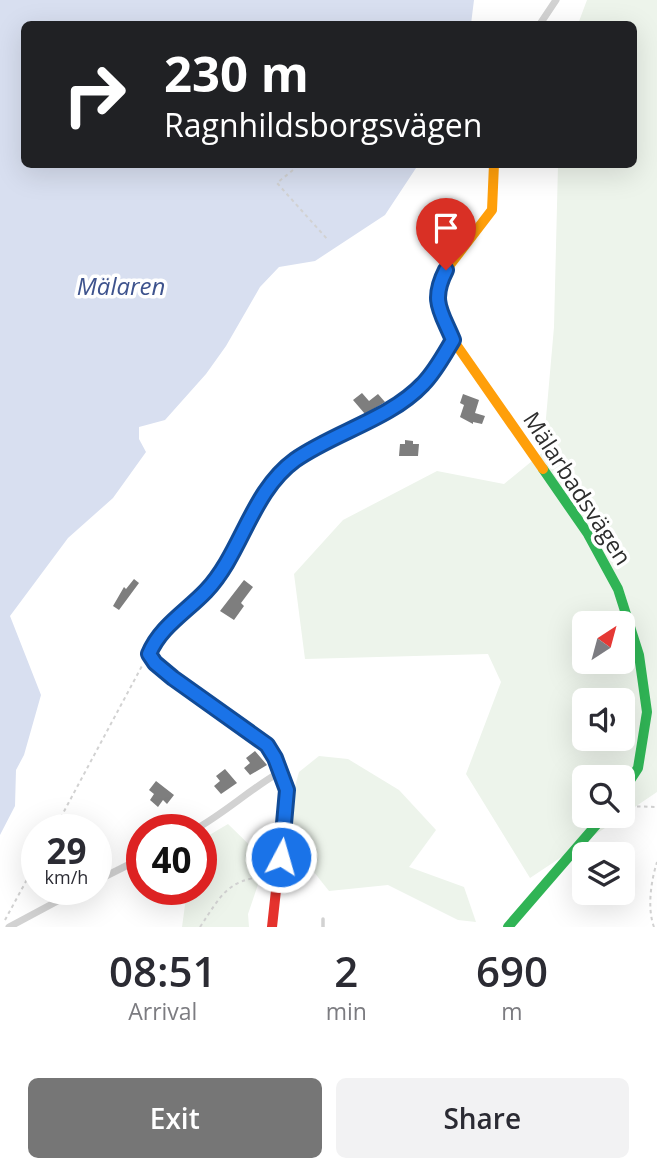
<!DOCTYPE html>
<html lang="en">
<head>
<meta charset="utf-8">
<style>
	:root { --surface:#fff; --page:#f2f2f3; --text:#2b2b33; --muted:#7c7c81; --accent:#767676 }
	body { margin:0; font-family:"Open Sans",sans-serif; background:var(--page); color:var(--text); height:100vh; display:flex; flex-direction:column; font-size:26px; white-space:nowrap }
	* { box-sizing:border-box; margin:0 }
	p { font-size:23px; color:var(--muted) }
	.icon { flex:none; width:38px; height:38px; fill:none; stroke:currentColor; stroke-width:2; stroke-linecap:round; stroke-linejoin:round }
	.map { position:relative; height:927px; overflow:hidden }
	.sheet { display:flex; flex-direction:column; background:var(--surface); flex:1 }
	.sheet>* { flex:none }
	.guide { position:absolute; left:21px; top:21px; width:616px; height:147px; border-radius:10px; box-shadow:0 7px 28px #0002; background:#202124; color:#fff; overflow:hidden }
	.needle { width:46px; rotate:36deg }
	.controls { position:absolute; left:572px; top:611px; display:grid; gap:14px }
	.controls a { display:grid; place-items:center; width:63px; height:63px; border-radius:10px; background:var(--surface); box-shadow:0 7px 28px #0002; font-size:35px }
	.speed { position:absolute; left:21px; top:814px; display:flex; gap:14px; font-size:35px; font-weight:700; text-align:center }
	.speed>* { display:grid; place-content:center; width:91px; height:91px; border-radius:50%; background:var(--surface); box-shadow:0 7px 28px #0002; line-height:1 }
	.speed small { font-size:18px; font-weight:400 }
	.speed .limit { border:10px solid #d22; background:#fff; color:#111 }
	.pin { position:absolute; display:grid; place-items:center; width:60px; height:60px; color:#fff; margin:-72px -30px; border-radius:50% 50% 50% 0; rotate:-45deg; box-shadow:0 0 7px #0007 }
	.pin .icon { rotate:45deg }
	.me { position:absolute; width:77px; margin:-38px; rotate:6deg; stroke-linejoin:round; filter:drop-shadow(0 0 5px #0008) }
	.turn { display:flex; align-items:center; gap:24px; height:147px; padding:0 28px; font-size:32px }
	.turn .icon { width:91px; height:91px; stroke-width:2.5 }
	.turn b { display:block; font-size:49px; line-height:60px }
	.eta { display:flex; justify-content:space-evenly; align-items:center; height:119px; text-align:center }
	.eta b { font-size:42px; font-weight:600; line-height:49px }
	.action { display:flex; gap:14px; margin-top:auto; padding:14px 28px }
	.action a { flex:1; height:80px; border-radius:10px; background:var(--accent); color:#fff; font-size:28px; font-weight:600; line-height:80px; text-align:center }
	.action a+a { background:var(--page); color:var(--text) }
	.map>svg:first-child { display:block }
	.green { fill:#edf4eb; fill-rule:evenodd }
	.water { fill:#d8dff0 }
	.building { fill:#7e7e7e }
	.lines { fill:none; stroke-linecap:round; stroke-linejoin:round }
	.path { stroke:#d2d2d2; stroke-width:2; stroke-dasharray:3.5 3.5; stroke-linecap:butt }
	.lane { stroke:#d2d2d2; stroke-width:3.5 }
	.street { stroke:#d2d2d2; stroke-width:7 }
	.fast { stroke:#30b455; stroke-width:10 }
	.slow { stroke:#ff9f0a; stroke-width:10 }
	.jam { stroke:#e5322d; stroke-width:10 }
	.route-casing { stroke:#114b97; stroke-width:18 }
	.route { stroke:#1a73e8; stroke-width:12 }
	.labels { text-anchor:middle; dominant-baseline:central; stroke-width:7; stroke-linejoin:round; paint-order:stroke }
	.street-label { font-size:23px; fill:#2d2d2d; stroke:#fff }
	.water-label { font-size:24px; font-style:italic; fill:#3e538d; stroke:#fff }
</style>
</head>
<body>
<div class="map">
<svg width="657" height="927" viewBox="0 0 657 927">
	<rect width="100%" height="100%" fill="#fff"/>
	<g class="green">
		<path d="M587,0H657V792L623,815V777H584V816H623L530,878L466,774L501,682L488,654L305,659L294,574L343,520L437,471L504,484L543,452L554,327L558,165L634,164V24H578ZM584,623H623V662H584ZM584,700H623V738H584Z"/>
		<polygon points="319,756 348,759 399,790 436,830 409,867 464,887 476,922 458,920 388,885 329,891 290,842 292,797 299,772"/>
		<polygon points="228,824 266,861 248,914 249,927 182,927 185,905 183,889 201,889 201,840"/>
	</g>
	<polygon class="water" points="0,0 474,0 471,24 24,24 24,164 418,165 385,215 315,261 279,267 260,287 226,346 206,374 165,420 139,427 139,439 146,452 113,498 68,538 10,616 41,695 24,755 16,770 15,806 0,835"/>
	<g class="building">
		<polygon points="362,393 369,401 378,394 385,402 365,414 353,400"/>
		<polygon points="463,394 479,400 475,413 485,416 482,424 473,422 473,424 460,417 464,405 460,403"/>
		<polygon points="405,440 413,441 413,444 419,444 418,456 399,456 400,444 405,444"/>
		<polygon points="134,579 139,583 119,610 113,606 124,587 126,589"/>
		<polygon points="244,580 253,587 241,603 244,606 234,620 220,611"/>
		<polygon points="255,751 267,765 250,775 244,768 250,763 246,758"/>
		<polygon points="225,769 237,783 221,794 214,786 220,781 216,776"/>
		<polygon points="156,781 174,795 167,804 163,800 158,807 150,800 154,794 149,790"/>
	</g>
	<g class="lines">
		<g class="path">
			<polyline points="293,170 277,183 328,240"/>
			<polyline points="623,806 657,807"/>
			<polyline points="54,830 143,664"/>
			<polyline points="5,920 37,861"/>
			<path d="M200,927C221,896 226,880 267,876"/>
			<path d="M654,927C647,908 651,881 657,862"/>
		</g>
		<polyline class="lane" points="323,927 323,919"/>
		<g class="street">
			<polyline points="540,24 556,0"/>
			<path d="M194,830C225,813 250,789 280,772"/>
			<polyline points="96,881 142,858"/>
			<polyline points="9,927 80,889"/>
		</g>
		<g class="fast">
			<polyline points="543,469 588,534 618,589 639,655 647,712 638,768 623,791"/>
			<path d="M220,711L155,663L149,654C162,627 186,613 206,591C242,552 252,493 295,460C335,429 387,420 423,384C436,371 444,355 453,340"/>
			<polyline points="508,927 604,816"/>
		</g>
		<polyline class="slow" points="494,164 492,210 446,270 437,287 438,304 453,340 543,469"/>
		<polyline class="jam" points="220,711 267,745 275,758 287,790 272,927"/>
	</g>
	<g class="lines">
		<defs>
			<path id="route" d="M281,857L287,790L275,758L267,745L173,678L155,663L149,654C160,627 186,612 206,591C242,553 251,492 295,460C335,432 390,419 423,384C435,372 444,355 453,340C441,311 430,301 446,270"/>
		</defs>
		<use href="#route" class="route-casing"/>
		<use href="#route" class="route"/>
	</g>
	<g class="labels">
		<g class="street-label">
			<text transform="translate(578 488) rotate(57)">Mälarbadsvägen</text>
		</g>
		<g class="water-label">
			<text x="121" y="285">Mälaren</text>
		</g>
	</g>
</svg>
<div class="controls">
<a><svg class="needle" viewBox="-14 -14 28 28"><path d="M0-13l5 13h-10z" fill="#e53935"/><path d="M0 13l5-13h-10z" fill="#7c7c81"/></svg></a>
<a><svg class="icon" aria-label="sound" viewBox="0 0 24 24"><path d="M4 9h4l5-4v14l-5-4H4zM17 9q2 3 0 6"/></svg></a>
<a><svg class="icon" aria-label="search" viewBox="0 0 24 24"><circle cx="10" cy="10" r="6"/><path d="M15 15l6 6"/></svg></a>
<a><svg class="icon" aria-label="layers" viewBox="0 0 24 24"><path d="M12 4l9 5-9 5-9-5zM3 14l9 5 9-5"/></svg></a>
</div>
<div class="speed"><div>29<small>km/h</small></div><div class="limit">40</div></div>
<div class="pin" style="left:446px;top:270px;background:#d93025"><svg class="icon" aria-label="arrive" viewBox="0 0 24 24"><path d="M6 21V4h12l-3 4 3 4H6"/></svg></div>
<svg class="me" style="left:281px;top:857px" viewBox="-20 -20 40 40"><circle r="17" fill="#1a73e8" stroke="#fff" stroke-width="3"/><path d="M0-11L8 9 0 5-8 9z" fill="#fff"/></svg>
<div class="guide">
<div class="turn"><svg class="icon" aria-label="right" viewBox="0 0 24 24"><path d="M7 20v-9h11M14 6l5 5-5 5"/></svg><div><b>230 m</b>Ragnhildsborgsvägen</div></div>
</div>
</div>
<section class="sheet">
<div class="eta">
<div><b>08:51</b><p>Arrival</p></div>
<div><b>2</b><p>min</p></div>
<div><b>690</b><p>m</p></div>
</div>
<div class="action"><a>Exit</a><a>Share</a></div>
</section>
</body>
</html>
